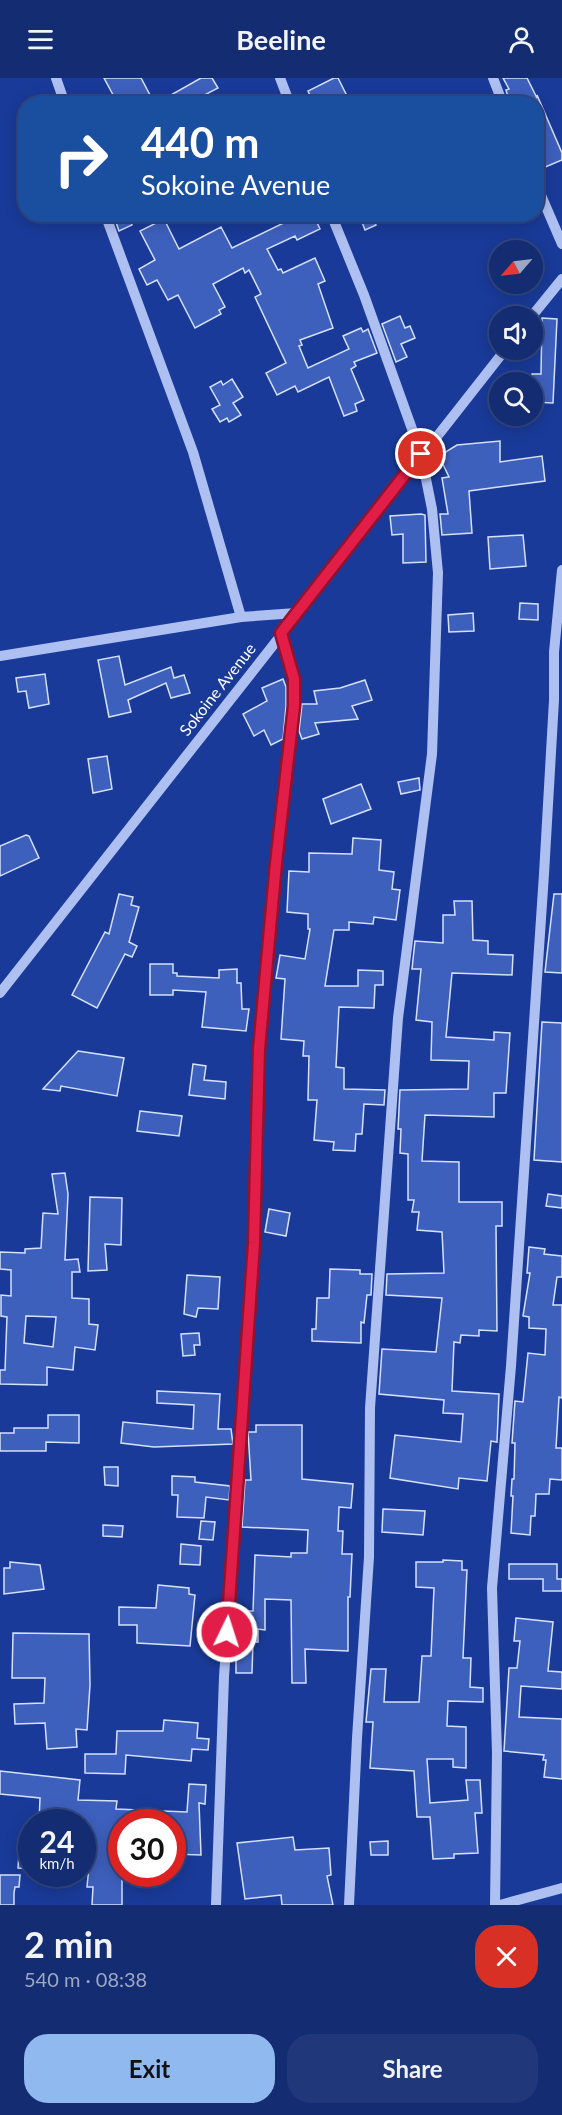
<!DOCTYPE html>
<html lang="en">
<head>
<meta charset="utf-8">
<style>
	:root { --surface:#132c72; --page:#20387a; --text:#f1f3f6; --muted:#9da7c4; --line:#324884; --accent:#90b9f0 }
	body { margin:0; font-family:Lato,sans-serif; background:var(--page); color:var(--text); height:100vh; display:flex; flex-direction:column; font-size:22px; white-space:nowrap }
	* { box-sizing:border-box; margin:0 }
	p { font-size:20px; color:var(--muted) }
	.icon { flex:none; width:33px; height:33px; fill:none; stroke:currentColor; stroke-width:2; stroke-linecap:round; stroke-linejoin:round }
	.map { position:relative; height:1827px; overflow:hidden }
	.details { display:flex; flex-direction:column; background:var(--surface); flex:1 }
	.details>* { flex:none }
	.hud { position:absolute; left:18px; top:18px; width:526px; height:126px; border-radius:24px; box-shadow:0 3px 15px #0003,0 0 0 2px var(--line); background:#1a4fa0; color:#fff; overflow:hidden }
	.needle { width:39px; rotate:242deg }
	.controls { position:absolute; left:489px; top:162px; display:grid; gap:12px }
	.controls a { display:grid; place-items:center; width:54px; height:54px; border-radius:50%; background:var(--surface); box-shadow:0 3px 15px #0003,0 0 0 2px var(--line); font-size:30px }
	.speed { position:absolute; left:18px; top:1731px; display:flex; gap:12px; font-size:30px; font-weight:700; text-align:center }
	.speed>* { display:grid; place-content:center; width:78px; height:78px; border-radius:50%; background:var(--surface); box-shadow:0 3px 15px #0003,0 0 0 2px var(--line); line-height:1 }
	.speed small { font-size:15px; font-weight:400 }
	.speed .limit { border:9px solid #d22; background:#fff; color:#111 }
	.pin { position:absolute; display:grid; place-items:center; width:51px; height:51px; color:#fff; margin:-26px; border:3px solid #fff; border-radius:50%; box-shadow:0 2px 6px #0007 }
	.me { position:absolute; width:66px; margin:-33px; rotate:4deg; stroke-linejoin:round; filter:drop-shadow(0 0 4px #0008) }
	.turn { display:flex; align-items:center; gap:21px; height:126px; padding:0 24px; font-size:27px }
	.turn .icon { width:78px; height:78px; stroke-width:2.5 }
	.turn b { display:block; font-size:42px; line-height:51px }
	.round { display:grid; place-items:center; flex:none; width:63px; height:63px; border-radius:24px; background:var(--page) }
	.overview { display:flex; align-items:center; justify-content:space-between; height:102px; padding:0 24px }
	h1 { font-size:36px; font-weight:700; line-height:45px }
	.cta { display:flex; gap:12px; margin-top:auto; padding:12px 24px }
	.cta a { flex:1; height:69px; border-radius:24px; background:var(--accent); color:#111; font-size:24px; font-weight:700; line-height:69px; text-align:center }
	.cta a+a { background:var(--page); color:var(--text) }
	header { display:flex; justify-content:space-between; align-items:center; height:78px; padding:0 24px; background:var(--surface); font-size:27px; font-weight:700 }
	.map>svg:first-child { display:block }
	.building { fill:#3e60bd; stroke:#d5e0fc; stroke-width:1.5; fill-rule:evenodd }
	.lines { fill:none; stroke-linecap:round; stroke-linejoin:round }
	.minor { stroke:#aec0f1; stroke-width:10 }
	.route-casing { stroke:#92132f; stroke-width:15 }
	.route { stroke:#e11d48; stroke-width:10 }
	.labels { text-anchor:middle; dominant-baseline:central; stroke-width:5; stroke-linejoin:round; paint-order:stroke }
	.street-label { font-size:16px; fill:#fff; stroke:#193a98 }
</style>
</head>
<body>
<header><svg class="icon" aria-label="menu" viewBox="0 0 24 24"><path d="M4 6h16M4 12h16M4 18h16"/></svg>Beeline<svg class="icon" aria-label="person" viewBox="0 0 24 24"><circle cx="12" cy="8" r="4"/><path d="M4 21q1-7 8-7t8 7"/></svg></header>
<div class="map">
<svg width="562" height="1827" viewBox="0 0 562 1827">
	<rect width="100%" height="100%" fill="#193a98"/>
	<g class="building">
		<polygon points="104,0 141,0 150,17 134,26 118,26"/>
		<polygon points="201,0 212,0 218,10 197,21 196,19 183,26 155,26"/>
		<polygon points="334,0 338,0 347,18 333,26 314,26 308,13"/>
		<polygon points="503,0 527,0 537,20 537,17 562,75 562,82 543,90 537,77 537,26 510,26 506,12 509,11"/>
		<polygon points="492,18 495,26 474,26 474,25"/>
		<polygon points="113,136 127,136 132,147 119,153"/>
		<polygon points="302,136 313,136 320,151 297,162 295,158 267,171 278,192 281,191 283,195 315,180 325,203 318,206 333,250 300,262 302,267 299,268 308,290 349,271 343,258 361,250 363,254 368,251 377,275 354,284 356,288 351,291 364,322 355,326 357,333 344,338 329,299 298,314 295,308 277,317 266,295 286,285 255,219 261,216 249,192 245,195 243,190 213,206 225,229 219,232 221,236 195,250 178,217 168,222 157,202 147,207 139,191 155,182 140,153 164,141 179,171 221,149 232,170"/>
		<polygon points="359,136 372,136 376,147 365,152"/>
		<polygon points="400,238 405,250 410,248 415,260 401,266 407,279 396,284 382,246"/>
		<polygon points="542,240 557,241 553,325 532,324 532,296 541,296"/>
		<polygon points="232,301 243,319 233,325 241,337 229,344 227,340 220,344 212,331 220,327 210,309 221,303 223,307"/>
		<polygon points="500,363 500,384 542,378 545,403 469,413 472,455 442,457 440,436 448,436 442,400 449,399 439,378 457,367"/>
		<polygon points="421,436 425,437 426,484 403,485 403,456 392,457 390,438"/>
		<polygon points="523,457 526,488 490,491 488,459"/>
		<polygon points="520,525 538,526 538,542 519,541"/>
		<polygon points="473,535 474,553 449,554 448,537"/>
		<polygon points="119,578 125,607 171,589 174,600 184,597 190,615 171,620 166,605 128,622 131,634 109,639 98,582"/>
		<polygon points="45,596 49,626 29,630 26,613 18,614 16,600"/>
		<polygon points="283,601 286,609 286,628 283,661 271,667 264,652 254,658 243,636 267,623 262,610"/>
		<polygon points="365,602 372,622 352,628 358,641 315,645 319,656 302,661 299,653 302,626 317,626 314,613 340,610"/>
		<polygon points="107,678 112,711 93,715 88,681"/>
		<polygon points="419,700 420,712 401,716 398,704"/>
		<polygon points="361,706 371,731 331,746 323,721"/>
		<polygon points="26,757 29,758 39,780 0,798 0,768"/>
		<polygon points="353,760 381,762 379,792 394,794 392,811 400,812 396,842 374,839 373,846 349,844 349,852 334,852 325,908 358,908 358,892 383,893 383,907 375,907 374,930 339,929 336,989 344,990 344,1011 385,1012 384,1027 364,1026 362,1056 356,1056 355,1073 333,1072 334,1064 314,1062 317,1022 308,1022 309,978 303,978 304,963 281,961 285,901 276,900 280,877 305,881 310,851 308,851 308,836 287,834 289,793 309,794 309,775 352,776"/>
		<polygon points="119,816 133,819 131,827 139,829 129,864 137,868 132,879 125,876 97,930 72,917 105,854 109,856"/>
		<polygon points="554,816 562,816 562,895 545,894"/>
		<polygon points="454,823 472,823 473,862 488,863 488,876 513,877 512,897 452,895 446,959 494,962 494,954 510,955 506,1015 494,1015 494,1039 425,1037 422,1083 459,1084 459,1124 502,1124 502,1148 496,1148 497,1253 479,1252 479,1258 461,1257 460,1265 454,1264 452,1313 499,1316 497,1364 491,1363 487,1403 459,1400 458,1411 390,1400 395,1357 461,1364 463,1336 443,1335 444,1322 379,1316 382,1271 436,1274 442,1220 386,1217 387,1196 444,1195 442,1154 417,1152 419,1134 412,1134 414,1122 408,1122 408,1076 400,1075 401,1051 398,1051 400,1012 468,1011 469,983 431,982 432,944 416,942 421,891 412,891 415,863 443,865 443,837 455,837"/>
		<polygon points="150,886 173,886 173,895 177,895 177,898 219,900 219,892 237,891 237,905 241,905 242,931 249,931 246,953 202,949 206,914 173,912 173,917 150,917"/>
		<polygon points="542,944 562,945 562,1084 534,1082"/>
		<polygon points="78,973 124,980 117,1018 61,1008 60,1013 43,1011"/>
		<polygon points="193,986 206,988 204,1002 226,1004 225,1021 189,1017"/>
		<polygon points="140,1033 182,1038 179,1058 137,1053"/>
		<path d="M65,1095L68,1116L65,1182L78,1181L80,1194H72V1220L89,1221V1246L98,1247L95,1272L75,1269L73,1292L47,1289V1307L0,1306V1292H5L7,1239L1,1238V1217L11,1218V1192L0,1191V1174L25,1175V1171L41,1170L43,1135L58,1136L52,1096ZM26,1238L56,1239L53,1269L24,1265Z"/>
		<polygon points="548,1116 562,1118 562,1130 546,1128"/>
		<polygon points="90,1119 122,1120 121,1167 105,1166 107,1192 88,1193"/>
		<polygon points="269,1131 290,1135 286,1158 265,1154"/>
		<polygon points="529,1169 545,1171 544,1176 562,1178 562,1199 557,1199 553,1227 562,1227 562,1320 559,1319 556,1370 562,1370 562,1402 550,1401 549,1416 536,1416 535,1438 531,1438 530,1457 511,1455 513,1418 511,1418 512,1401 514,1401 515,1365 512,1365 515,1323 523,1324 528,1275 545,1277 546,1251 529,1250 529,1239 523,1238 530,1195 527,1195"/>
		<polygon points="330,1191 360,1192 360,1196 372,1196 371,1217 367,1217 364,1245 361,1244 361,1265 312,1263 312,1251 316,1251 317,1220 329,1220"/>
		<polygon points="187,1197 220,1199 218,1231 198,1230 196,1239 184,1236"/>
		<polygon points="199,1255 200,1267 194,1267 195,1277 183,1278 181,1256"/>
		<polygon points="157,1313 220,1316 218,1351 231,1351 233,1366 154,1369 121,1365 123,1344 193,1351 194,1327 157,1325"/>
		<polygon points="48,1337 79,1337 79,1365 46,1364 46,1373 0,1373 0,1355 14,1355 14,1350 48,1350"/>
		<polygon points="256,1347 302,1347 302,1401 353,1406 351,1430 339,1429 338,1453 343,1453 342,1476 352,1476 350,1519 348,1519 348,1573 305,1571 306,1605 292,1605 291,1522 265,1521 265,1552 258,1551 258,1564 253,1564 252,1595 236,1595 236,1533 253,1533 255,1477 291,1479 291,1475 307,1475 308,1452 242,1449 245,1402 251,1402 248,1354 256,1354"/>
		<polygon points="104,1389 118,1389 118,1408 105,1407"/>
		<polygon points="172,1398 195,1399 195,1404 230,1408 229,1422 206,1419 204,1440 177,1439 178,1417 172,1417"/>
		<polygon points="383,1431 425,1433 423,1457 382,1454"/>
		<polygon points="201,1443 215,1444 213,1462 199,1461"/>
		<polygon points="103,1447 123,1448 122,1459 103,1458"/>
		<polygon points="181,1466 201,1468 200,1487 180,1486"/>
		<polygon points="443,1482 462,1483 462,1492 467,1492 463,1580 471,1580 470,1609 483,1610 483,1624 448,1623 447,1648 466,1649 466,1690 453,1689 453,1681 427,1681 430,1725 468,1722 466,1702 480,1702 482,1735 475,1735 478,1775 454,1776 454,1780 433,1781 430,1739 417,1739 414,1693 370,1690 373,1644 366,1644 371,1591 386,1591 384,1624 419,1624 422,1578 431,1578 434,1510 416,1509 416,1484 443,1484"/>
		<polygon points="10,1484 40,1487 44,1511 4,1516 4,1490 10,1490"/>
		<polygon points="509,1486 557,1486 557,1501 562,1501 562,1513 543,1513 543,1501 509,1501"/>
		<polygon points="158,1507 189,1510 189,1516 195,1517 190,1568 137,1565 137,1547 119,1547 119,1529 156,1530"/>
		<polygon points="516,1540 553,1544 548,1593 562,1594 562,1611 521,1608 519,1639 562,1641 562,1701 544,1699 546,1682 543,1682 544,1677 504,1673 509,1590 517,1590 520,1563 514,1563"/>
		<polygon points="13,1555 89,1556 90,1607 87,1652 76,1651 77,1669 47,1671 45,1645 15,1646 14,1626 44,1625 45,1600 12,1600"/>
		<polygon points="164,1642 198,1645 197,1660 209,1661 208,1672 192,1671 191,1683 126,1677 125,1696 85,1695 85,1676 116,1676 117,1653 163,1653"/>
		<polygon points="0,1693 80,1702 78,1722 117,1723 116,1731 187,1734 189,1706 206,1707 205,1726 199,1725 201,1777 172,1776 172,1744 122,1744 122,1827 92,1827 93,1809 87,1809 91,1768 83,1767 84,1744 39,1744 40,1720 0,1716"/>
		<polygon points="293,1759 295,1772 329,1770 331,1797 327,1798 333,1827 282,1827 281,1817 245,1821 237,1765"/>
		<polygon points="388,1763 388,1777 371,1777 370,1764"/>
		<polygon points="19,1775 32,1777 32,1791 18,1790"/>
		<polygon points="0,1797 20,1797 19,1809 15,1809 14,1815 14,1827 0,1827"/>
	</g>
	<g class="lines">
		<g class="minor">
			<polyline points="56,0 65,26"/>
			<polyline points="280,0 290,26"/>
			<polyline points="493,0 503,26"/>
			<polyline points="537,108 562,166"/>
			<polyline points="105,136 193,374 241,539"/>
			<polyline points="331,136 364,217 421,376 432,431 438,495 432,676 398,940 370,1330 369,1479 357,1660 349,1827"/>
			<polyline points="532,238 562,201"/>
			<polyline points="0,578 241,539 296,535"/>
			<polyline points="0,915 505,272"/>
			<polyline points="216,1827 224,1599 254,1165 259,971 278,767 294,628 294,601 281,555"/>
			<polyline points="495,1827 497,1675 492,1510 511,1288 544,796 554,622 554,574 562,492"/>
			<polyline points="500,1827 562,1810"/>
		</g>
	</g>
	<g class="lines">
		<defs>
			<polyline id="route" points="227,1554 254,1165 259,971 276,785 294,628 294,601 281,555 421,376"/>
		</defs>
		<use href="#route" class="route-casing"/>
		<use href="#route" class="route"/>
	</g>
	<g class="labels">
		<g class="street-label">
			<text transform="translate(217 611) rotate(-52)">Sokoine Avenue</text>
		</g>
	</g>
</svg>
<div class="controls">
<a><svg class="needle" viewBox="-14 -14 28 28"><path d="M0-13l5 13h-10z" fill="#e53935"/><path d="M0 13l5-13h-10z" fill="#9da7c4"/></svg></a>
<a><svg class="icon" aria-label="sound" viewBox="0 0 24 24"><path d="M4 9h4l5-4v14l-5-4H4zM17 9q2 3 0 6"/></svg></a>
<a><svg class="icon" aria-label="search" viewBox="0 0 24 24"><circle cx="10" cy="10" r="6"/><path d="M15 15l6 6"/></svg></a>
</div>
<div class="speed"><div>24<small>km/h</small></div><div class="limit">30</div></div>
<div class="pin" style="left:421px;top:376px;background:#d93025"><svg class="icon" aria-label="arrive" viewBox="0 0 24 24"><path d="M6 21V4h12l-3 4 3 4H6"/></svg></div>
<svg class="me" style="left:227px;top:1554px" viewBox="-20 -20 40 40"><circle r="17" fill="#e11d48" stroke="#fff" stroke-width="3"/><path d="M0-11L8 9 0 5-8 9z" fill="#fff"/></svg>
<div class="hud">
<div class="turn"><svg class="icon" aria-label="right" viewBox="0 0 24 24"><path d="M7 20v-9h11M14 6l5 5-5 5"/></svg><div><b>440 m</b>Sokoine Avenue</div></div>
</div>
</div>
<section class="details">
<div class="overview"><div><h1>2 min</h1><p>540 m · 08:38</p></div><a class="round" style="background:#d93025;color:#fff"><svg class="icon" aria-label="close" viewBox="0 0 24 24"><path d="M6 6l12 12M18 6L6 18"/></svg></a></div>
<div class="cta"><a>Exit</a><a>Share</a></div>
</section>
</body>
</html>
